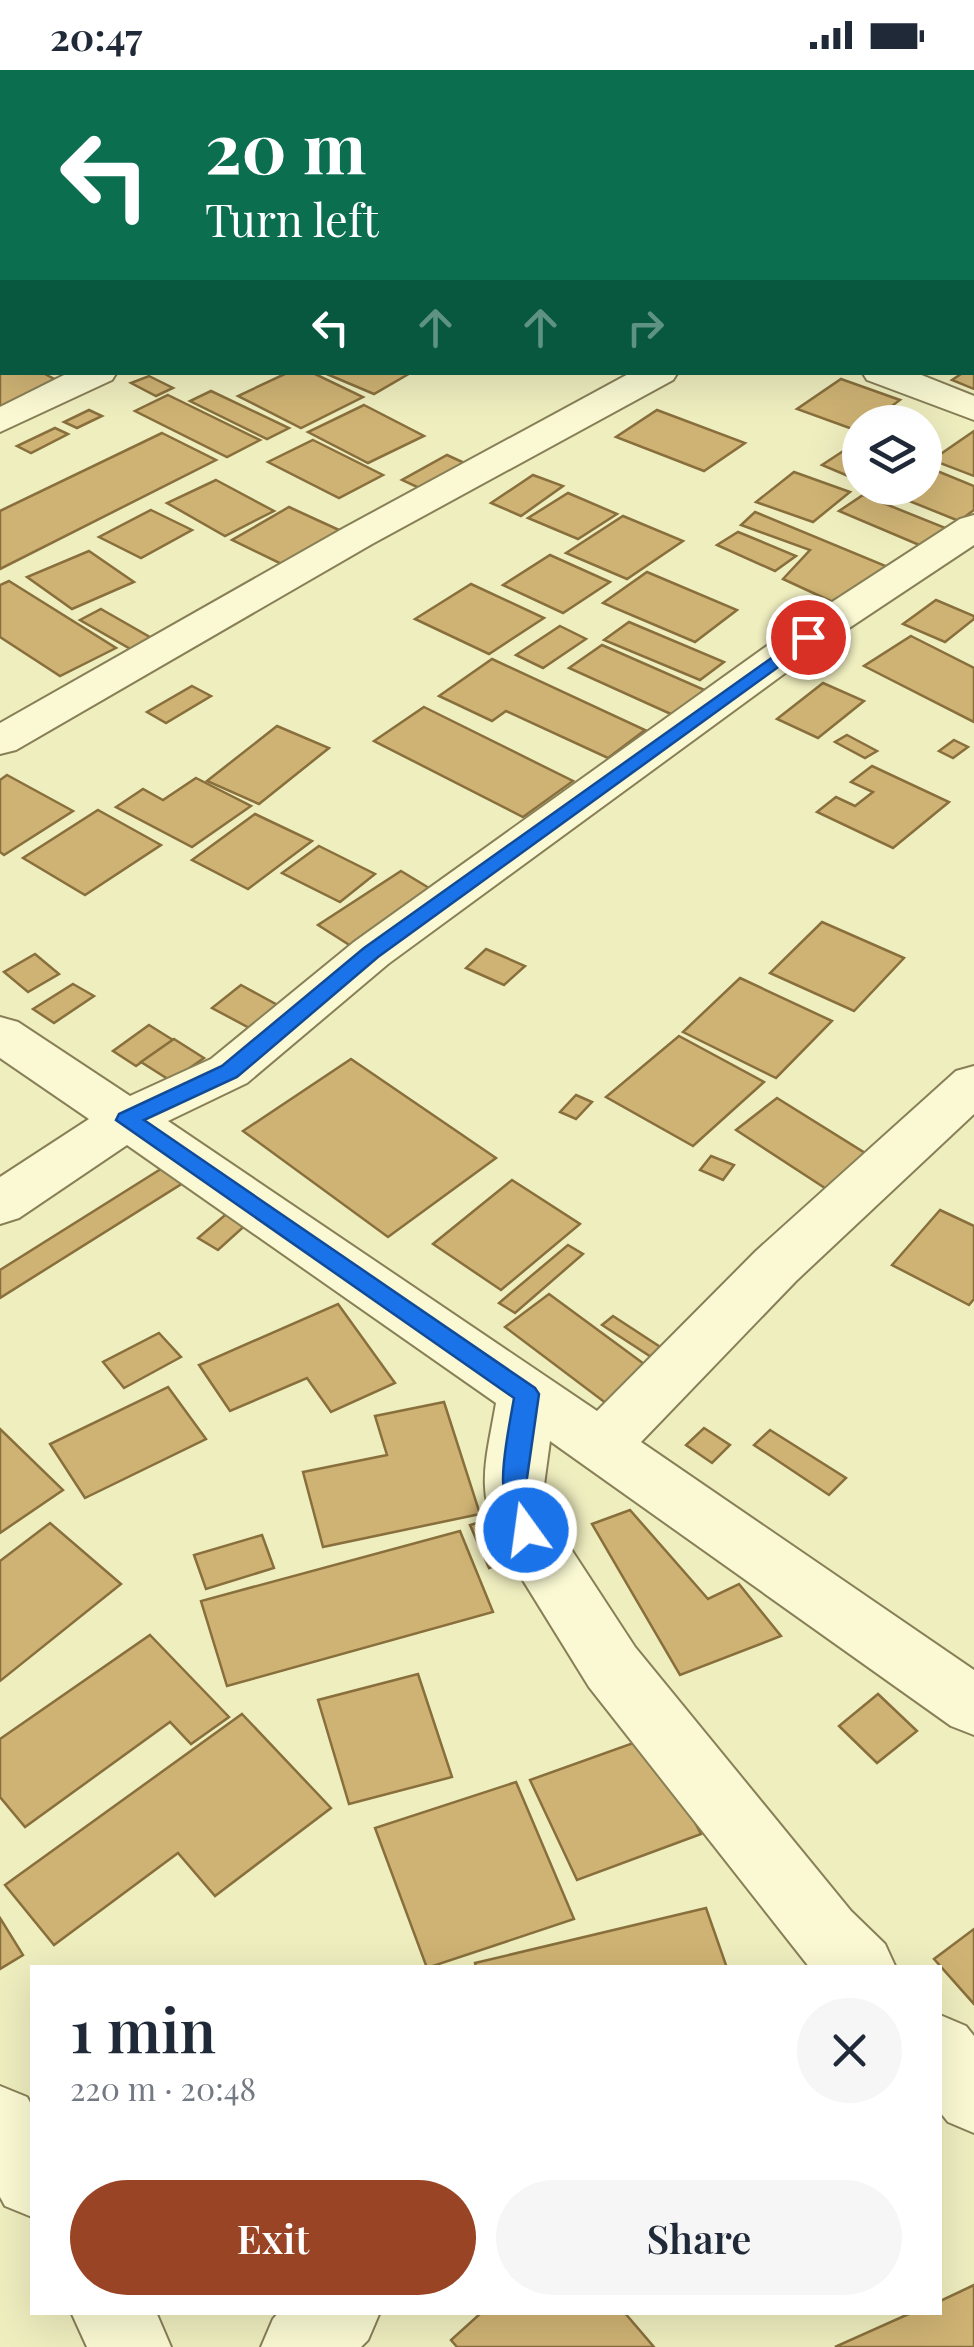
<!DOCTYPE html>
<html lang="en">
<head>
<meta charset="utf-8">
<style>
	:root { --surface:#fff; --page:#f6f6f7; --text:#1f2937; --muted:#747a83; --accent:#994425 }
	body { margin:0; font-family:"Playfair Display",serif; background:var(--page); color:var(--text); height:100vh; display:flex; flex-direction:column; font-size:38px; white-space:nowrap }
	* { box-sizing:border-box; margin:0 }
	p { font-size:32px; color:var(--muted) }
	.icon { flex:none; width:55px; height:55px; fill:none; stroke:currentColor; stroke-width:2; stroke-linecap:round; stroke-linejoin:round }
	.map { position:relative; flex:1; overflow:hidden }
	.sheet { position:absolute; left:30px; top:1895px; width:912px; height:350px; display:flex; flex-direction:column; background:var(--surface); border-radius:0px; box-shadow:0 10px 40px #0002 }
	.sheet>* { flex:none }
	.banner { position:absolute; left:0px; top:0px; width:975px; height:305px; box-shadow:0 10px 40px #0002; background:#0b6e4f; color:#fff; overflow:hidden }
	.controls { position:absolute; left:842px; top:335px; display:grid; gap:20px }
	.controls a { display:grid; place-items:center; width:100px; height:100px; border-radius:50%; background:var(--surface); box-shadow:0 10px 40px #0002; font-size:50px }
	.pin { position:absolute; display:grid; place-items:center; width:85px; height:85px; color:#fff; margin:-42px; border:5px solid #fff; border-radius:50%; box-shadow:0 2px 10px #0007 }
	.me { position:absolute; width:110px; margin:-55px; rotate:346deg; stroke-linejoin:round; filter:drop-shadow(0 0 8px #0008) }
	.turn { display:flex; align-items:center; gap:35px; height:210px; padding:0 40px; font-size:45px }
	.turn .icon { width:130px; height:130px; stroke-width:2.5 }
	.turn b { display:block; font-size:70px; line-height:85px }
	.lanes { display:flex; align-items:center; height:95px; padding:0 40px; background:#0003; justify-content:center; gap:50px; direction:ltr }
	.lanes .off { opacity:.35 }
	.round { display:grid; place-items:center; flex:none; width:105px; height:105px; border-radius:52px; background:var(--page) }
	.summary { display:flex; align-items:center; justify-content:space-between; height:170px; padding:0 40px }
	h1 { font-size:60px; font-weight:600; line-height:75px }
	.action { display:flex; gap:20px; margin-top:auto; padding:20px 40px }
	.action a { flex:1; height:115px; border-radius:60px; background:var(--accent); color:#fff; font-size:40px; font-weight:600; line-height:115px; text-align:center }
	.action a+a { background:var(--page); color:var(--text) }
	.status { display:flex; justify-content:space-between; align-items:center; height:70px; padding:0 50px; background:var(--surface); direction:ltr }
	.status svg { height:28px; fill:currentColor }
	.map>svg:first-child { display:block }
	.building { fill:#cfb374; stroke:#886f3c; stroke-width:2.5 }
	.lines { fill:none; stroke-linecap:round; stroke-linejoin:round }
	.minor-casing { stroke:#887f57; stroke-width:4 }
	.minor { fill:#faf9d3; fill-rule:evenodd }
	.route { fill:#1a73e8; stroke:#114b97; stroke-width:2.5 }
</style>
</head>
<body>
<div class="status"><b>20:47</b><svg viewBox="0 0 49 12"><path d="M0 12V9h3v3zM5 12V6h3v6zM10 12V3h3v9zM15 12V0h3v12zM26 1h20v11H26zM47 4h2v5h-2z"/></svg></div>
<div class="map">
<svg width="974" height="2277" viewBox="0 0 974 2277">
	<rect width="100%" height="100%" fill="#efeebf"/>
	<g class="building">
		<polygon points="0,280 2,302 41,302 62,313 0,339"/>
		<polygon points="974,296 974,319 952,310 964,302 972,302"/>
		<polygon points="289,302 311,302 363,327 301,358 238,326"/>
		<polygon points="322,302 412,302 374,324"/>
		<polygon points="149,306 173,318 156,326 131,313"/>
		<polygon points="841,309 900,330 870,352 860,352 858,361 797,339"/>
		<polygon points="211,321 289,358 267,369 190,331"/>
		<polygon points="168,325 260,370 227,387 135,341"/>
		<polygon points="364,335 424,366 368,393 308,362"/>
		<polygon points="89,340 102,346 77,358 64,352"/>
		<polygon points="657,340 745,373 704,401 616,367"/>
		<polygon points="55,358 68,364 31,383 17,376"/>
		<polygon points="974,361 974,406 932,390"/>
		<polygon points="162,363 216,390 0,499 0,441"/>
		<polygon points="313,370 383,405 339,428 268,392"/>
		<polygon points="860,370 860,411 822,395"/>
		<polygon points="447,385 471,396 428,422 402,410"/>
		<polygon points="925,396 974,416 974,440 959,451 877,418 925,418"/>
		<polygon points="794,402 850,422 813,452 756,432"/>
		<polygon points="533,405 563,416 521,446 491,433"/>
		<polygon points="216,410 274,441 225,466 167,433"/>
		<polygon points="568,423 617,444 578,469 528,448"/>
		<polygon points="863,425 948,459 924,477 839,441"/>
		<polygon points="289,437 350,465 292,499 232,470"/>
		<polygon points="151,440 192,460 141,488 99,467"/>
		<polygon points="755,442 888,497 837,534 783,509 810,480 741,455"/>
		<polygon points="623,446 683,471 627,509 566,483"/>
		<polygon points="738,462 748,466 796,486 775,501 717,475"/>
		<polygon points="89,481 134,512 72,539 27,507"/>
		<polygon points="550,485 610,512 563,543 503,515"/>
		<polygon points="647,502 737,540 695,572 603,533"/>
		<polygon points="9,511 116,578 60,606 0,567 0,515"/>
		<polygon points="471,514 544,548 489,584 415,549"/>
		<polygon points="936,530 974,546 974,549 945,572 903,554"/>
		<polygon points="101,539 162,574 141,585 80,550"/>
		<polygon points="629,552 724,592 700,610 604,570"/>
		<polygon points="560,556 586,569 543,598 516,585"/>
		<polygon points="911,566 974,598 974,652 864,596"/>
		<polygon points="602,575 716,625 684,650 569,598"/>
		<polygon points="492,589 645,660 608,688 506,641 492,651 439,626"/>
		<polygon points="823,613 864,631 818,668 777,649"/>
		<polygon points="192,616 211,626 166,653 147,642"/>
		<polygon points="424,637 573,711 523,747 374,671"/>
		<polygon points="277,656 329,678 259,734 207,711"/>
		<polygon points="847,665 877,681 865,688 835,672"/>
		<polygon points="954,670 968,677 953,688 939,681"/>
		<polygon points="872,696 949,732 893,778 817,742 836,727 855,736 873,722 851,712"/>
		<polygon points="7,705 73,741 4,785 0,782 0,710"/>
		<polygon points="196,708 251,736 192,777 116,737 143,719 163,730"/>
		<polygon points="98,740 161,775 85,825 23,788"/>
		<polygon points="255,744 312,771 248,819 192,790"/>
		<polygon points="319,776 375,804 340,832 282,803"/>
		<polygon points="401,801 434,821 351,876 318,855"/>
		<polygon points="822,852 904,888 854,941 770,903"/>
		<polygon points="486,879 525,896 504,915 466,898"/>
		<polygon points="35,884 59,904 28,922 4,902"/>
		<polygon points="740,908 832,951 776,1008 683,962"/>
		<polygon points="73,914 94,926 54,953 33,939"/>
		<polygon points="241,915 283,938 255,961 212,938"/>
		<polygon points="149,955 173,970 136,996 113,981"/>
		<polygon points="679,966 764,1012 693,1076 606,1027"/>
		<polygon points="174,969 204,988 171,1011 141,992"/>
		<polygon points="351,989 496,1088 388,1167 243,1061"/>
		<polygon points="576,1025 592,1032 576,1049 560,1042"/>
		<polygon points="777,1028 873,1088 831,1122 736,1060"/>
		<polygon points="711,1086 734,1095 723,1110 700,1100"/>
		<polygon points="164,1097 183,1113 0,1228 0,1200"/>
		<polygon points="512,1110 580,1154 501,1220 433,1174"/>
		<polygon points="231,1140 250,1151 218,1180 198,1168"/>
		<polygon points="940,1140 974,1156 974,1229 969,1235 892,1195"/>
		<polygon points="568,1175 583,1184 515,1243 499,1233"/>
		<polygon points="549,1224 655,1302 611,1337 505,1257"/>
		<polygon points="338,1234 395,1313 331,1342 307,1308 230,1341 199,1295"/>
		<polygon points="613,1246 668,1282 659,1292 602,1255"/>
		<polygon points="159,1263 181,1287 124,1318 103,1292"/>
		<polygon points="168,1317 206,1369 85,1428 50,1374"/>
		<polygon points="444,1332 480,1444 323,1477 303,1402 387,1385 375,1346"/>
		<polygon points="704,1358 730,1375 712,1393 686,1375"/>
		<polygon points="0,1359 63,1420 0,1463"/>
		<polygon points="770,1360 846,1408 829,1425 754,1375"/>
		<polygon points="630,1440 708,1529 739,1514 781,1566 680,1605 592,1454"/>
		<polygon points="487,1450 506,1493 489,1498 470,1455"/>
		<polygon points="50,1453 121,1514 0,1611 0,1491"/>
		<polygon points="460,1461 493,1542 227,1616 201,1531"/>
		<polygon points="262,1465 274,1498 206,1519 194,1485"/>
		<polygon points="150,1565 229,1647 191,1674 170,1652 25,1757 0,1727 0,1669"/>
		<polygon points="418,1604 452,1707 349,1734 318,1630"/>
		<polygon points="878,1624 917,1661 877,1693 839,1656"/>
		<polygon points="242,1644 331,1738 215,1826 178,1783 54,1875 5,1815"/>
		<polygon points="650,1667 701,1764 577,1810 530,1710"/>
		<polygon points="516,1712 574,1849 427,1898 375,1758"/>
		<polygon points="706,1838 727,1898 476,1898 475,1893"/>
		<polygon points="0,1848 23,1885 0,1899"/>
		<polygon points="974,1859 974,1934 934,1889"/>
		<polygon points="974,2215 974,2277 835,2277 913,2242 940,2242 940,2231"/>
		<polygon points="482,2242 624,2242 654,2277 457,2277 451,2270"/>
	</g>
	<g class="lines">
		<defs>
			<g id="minor">
				<polygon points="114,0 148,0 150,2 116,2"/>
				<polygon points="974,113 974,133 972,134 972,114"/>
				<polygon points="2,119 2,139 0,140 0,120"/>
				<polygon points="70,302 117,302 112,310 0,362 0,337"/>
				<polygon points="632,302 678,302 673,310 372,474 16,680 0,684 0,653 344,458"/>
				<polygon points="862,302 914,302 974,326 974,350 867,310"/>
				<path d="M974,445V475L822,576L388,894L247,1013L168,1051L597,1341L756,1181L956,1001L974,996V1044L796,1211L641,1372L974,1600V1665L951,1656L550,1371L544,1415L554,1453L635,1577L851,1841L885,1874L896,1898H810L589,1617L503,1478C474,1421 486,1392 496,1333L127,1075L19,1148L0,1154V1107L89,1049L0,988V947L18,952L130,1026L211,989L354,872L792,558L960,449Z"/>
				<polygon points="940,1945 966,1956 974,1966 974,2063 948,2052 940,2042"/>
				<polygon points="0,2016 27,2027 32,2036 32,2147 5,2136 0,2127"/>
				<polygon points="71,2242 156,2242 171,2277 87,2277"/>
				<polygon points="279,2242 380,2242 368,2270 361,2277 261,2277 273,2249"/>
			</g>
		</defs>
		<use href="#minor" class="minor-casing"/>
		<use href="#minor" class="minor"/>
	</g>
	<path class="route" d="M808,562L816,567L814,571L378,887L237,1007L144,1050L535,1318L539,1324L526,1415L538,1460L535,1467L526,1470L516,1467C493,1422 506,1376 514,1328L116,1050L119,1044L222,996L364,878Z"/>
</svg>
<div class="controls">
<a><svg class="icon" aria-label="layers" viewBox="0 0 24 24"><path d="M12 4l9 5-9 5-9-5zM3 14l9 5 9-5"/></svg></a>
</div>
<div class="pin" style="left:808px;top:567px;background:#d93025"><svg class="icon" aria-label="arrive" viewBox="0 0 24 24"><path d="M6 21V4h12l-3 4 3 4H6"/></svg></div>
<svg class="me" style="left:526px;top:1460px" viewBox="-20 -20 40 40"><circle r="17" fill="#1a73e8" stroke="#fff" stroke-width="3"/><path d="M0-11L8 9 0 5-8 9z" fill="#fff"/></svg>
<div class="banner">
<div class="turn"><svg class="icon" aria-label="left" viewBox="0 0 24 24"><path d="M17 20v-9H6M10 6l-5 5 5 5"/></svg><div><b>20 m</b>Turn left</div></div>
<div class="lanes"><svg class="icon" aria-label="left" viewBox="0 0 24 24"><path d="M17 20v-9H6M10 6l-5 5 5 5"/></svg><svg class="icon off" aria-label="ahead" viewBox="0 0 24 24"><path d="M12 20V5M6 11l6-6 6 6"/></svg><svg class="icon off" aria-label="ahead" viewBox="0 0 24 24"><path d="M12 20V5M6 11l6-6 6 6"/></svg><svg class="icon off" aria-label="right" viewBox="0 0 24 24"><path d="M7 20v-9h11M14 6l5 5-5 5"/></svg></div>
</div>
<section class="sheet">
<div class="summary"><div><h1>1 min</h1><p>220 m · 20:48</p></div><a class="round"><svg class="icon" aria-label="close" viewBox="0 0 24 24"><path d="M6 6l12 12M18 6L6 18"/></svg></a></div>
<div class="action"><a>Exit</a><a>Share</a></div>
</section>
</div>
</body>
</html>
